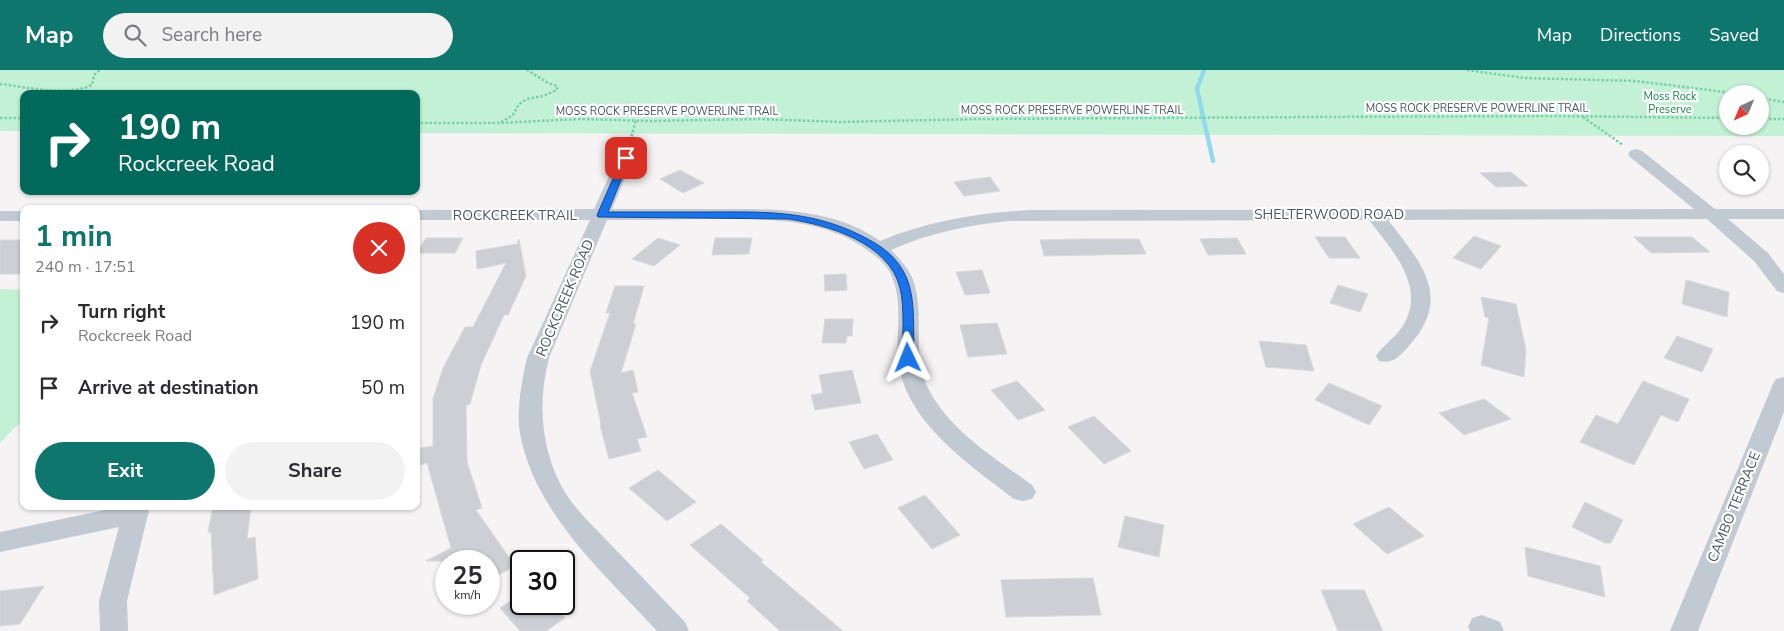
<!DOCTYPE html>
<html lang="en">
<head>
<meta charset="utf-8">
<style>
	:root { --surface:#fff; --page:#f2f2f3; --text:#2b2b33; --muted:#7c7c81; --accent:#0f766e }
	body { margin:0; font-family:"Nunito Sans",sans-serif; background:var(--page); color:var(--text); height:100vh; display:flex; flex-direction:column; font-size:19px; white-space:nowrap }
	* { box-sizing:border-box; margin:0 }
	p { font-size:16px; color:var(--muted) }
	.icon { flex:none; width:28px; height:28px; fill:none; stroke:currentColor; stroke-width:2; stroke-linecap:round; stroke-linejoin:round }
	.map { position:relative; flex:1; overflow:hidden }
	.drawer { position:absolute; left:20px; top:135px; width:400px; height:305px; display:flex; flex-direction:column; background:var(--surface); border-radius:10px; box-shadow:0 1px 4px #0004 }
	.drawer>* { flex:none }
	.guide { position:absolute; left:20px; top:20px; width:400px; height:105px; border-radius:10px; box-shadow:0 1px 4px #0004; background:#00695c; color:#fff; overflow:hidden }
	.needle { width:32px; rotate:224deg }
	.buttons { position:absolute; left:1719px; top:15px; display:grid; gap:10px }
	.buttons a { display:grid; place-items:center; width:50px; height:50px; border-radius:50%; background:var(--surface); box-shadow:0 1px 4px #0004; font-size:25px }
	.speed { position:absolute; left:435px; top:480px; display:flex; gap:10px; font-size:25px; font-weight:700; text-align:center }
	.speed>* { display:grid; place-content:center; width:65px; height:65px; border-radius:50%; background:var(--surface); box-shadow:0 1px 4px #0004; line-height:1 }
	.speed small { font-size:12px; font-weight:400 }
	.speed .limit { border:2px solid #111; border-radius:8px; background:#fff; color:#111 }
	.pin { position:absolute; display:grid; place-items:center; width:42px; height:42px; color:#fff; margin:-21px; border-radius:10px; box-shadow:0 2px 8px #0006 }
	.me { position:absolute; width:55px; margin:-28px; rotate:358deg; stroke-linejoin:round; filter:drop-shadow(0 0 4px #0008) }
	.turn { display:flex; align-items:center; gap:18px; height:105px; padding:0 15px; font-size:22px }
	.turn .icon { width:65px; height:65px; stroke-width:2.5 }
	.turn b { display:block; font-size:35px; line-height:42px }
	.round { display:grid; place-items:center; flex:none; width:52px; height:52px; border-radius:26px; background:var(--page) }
	.head { display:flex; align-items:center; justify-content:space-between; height:85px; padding:0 15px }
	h1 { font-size:30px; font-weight:700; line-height:38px; color:var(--accent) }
	.action { display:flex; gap:10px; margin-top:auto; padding:10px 15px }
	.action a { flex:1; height:58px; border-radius:30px; background:var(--accent); color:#fff; font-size:20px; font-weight:700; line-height:58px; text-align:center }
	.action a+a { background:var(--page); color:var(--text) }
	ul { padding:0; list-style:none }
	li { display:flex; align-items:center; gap:15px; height:65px; padding:0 15px }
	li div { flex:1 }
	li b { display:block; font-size:19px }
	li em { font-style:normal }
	header { display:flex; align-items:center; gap:30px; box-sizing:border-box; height:70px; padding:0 25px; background:var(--accent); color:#fff }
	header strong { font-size:24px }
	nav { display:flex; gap:28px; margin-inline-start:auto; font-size:18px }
	.search { width:350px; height:45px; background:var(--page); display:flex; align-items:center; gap:12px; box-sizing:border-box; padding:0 18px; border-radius:28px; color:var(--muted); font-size:19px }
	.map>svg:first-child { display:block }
	.green { fill:#c3f1d5; fill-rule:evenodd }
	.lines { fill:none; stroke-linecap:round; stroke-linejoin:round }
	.stream { stroke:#90daee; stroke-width:4.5 }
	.building { fill:#cdcfd5; stroke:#d7d9de }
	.path { stroke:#7ad0a6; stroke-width:2.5; stroke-dasharray:2.5 2; stroke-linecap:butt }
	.street { fill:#c1cad2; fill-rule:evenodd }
	.route { fill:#1a73e8; stroke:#114b97 }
	.labels { text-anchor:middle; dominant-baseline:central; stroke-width:4.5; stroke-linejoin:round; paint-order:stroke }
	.far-park-label { font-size:11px; fill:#17864f; stroke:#fff }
	.far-street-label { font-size:11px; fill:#4a5661; stroke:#fff }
	.street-label { font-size:14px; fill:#4a5661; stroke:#fff }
</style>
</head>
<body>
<header>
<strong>Map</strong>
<div class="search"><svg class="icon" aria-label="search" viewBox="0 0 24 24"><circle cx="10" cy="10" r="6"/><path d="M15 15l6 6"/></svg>Search here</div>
<nav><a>Map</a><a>Directions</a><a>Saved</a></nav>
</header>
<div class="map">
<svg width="1784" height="561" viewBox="0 0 1784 561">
	<rect width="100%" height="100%" fill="#f5f3f3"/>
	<g class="green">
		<path d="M0,0H1784V66L416,63V24H24V61H0ZM1728,24H1760V56H1728Z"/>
		<polygon points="0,219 24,220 24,348 0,373"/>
	</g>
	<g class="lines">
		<polyline class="stream" points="1204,0 1197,19 1213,91"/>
	</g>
	<g class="building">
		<polygon points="680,100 704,113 683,123 660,109"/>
		<polygon points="1511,102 1528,116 1496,117 1480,103"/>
		<polygon points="990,107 1000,121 964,126 954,112"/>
		<polygon points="1474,166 1501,176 1481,199 1453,188"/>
		<polygon points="1315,167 1345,167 1360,188 1329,188"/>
		<polygon points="1634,167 1692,167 1710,182 1651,183"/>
		<polygon points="426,168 463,168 455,183 417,183"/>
		<polygon points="658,168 680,175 654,196 632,189"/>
		<polygon points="715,168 752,168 749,184 712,185"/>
		<polygon points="1237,168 1246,184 1208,185 1200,169"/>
		<polygon points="519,169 526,206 508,245 504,245 481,295 470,334 466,335 467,392 482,438 476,440 515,496 489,510 489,491 426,491 451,478 427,393 420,395 421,378 433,376 433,329 443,298 465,257 473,257 506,193 477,199 476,181 517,174"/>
		<polygon points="1084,169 1139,169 1146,184 1044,186 1040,170"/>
		<rect x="0" y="170" width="24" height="34"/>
		<polygon points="982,200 990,223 965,225 956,202"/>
		<polygon points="846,204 847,220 825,221 824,205"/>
		<polygon points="1686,210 1729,222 1727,247 1682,234"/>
		<polygon points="1338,215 1368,224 1360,242 1330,233"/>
		<polygon points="615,216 644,216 633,254 636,254 621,303 633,300 638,322 632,323 647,367 637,369 641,381 609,389 600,355 601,354 590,301 610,243 606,243"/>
		<polygon points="1481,227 1516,234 1526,280 1524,307 1481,295 1489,248 1485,247"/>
		<polygon points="825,249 853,249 852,266 847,266 846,273 822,273"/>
		<polygon points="997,253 1007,284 968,287 960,255"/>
		<polygon points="1677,266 1713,279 1702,302 1664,288"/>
		<polygon points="1259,271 1306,275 1314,301 1266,297"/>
		<polygon points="852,300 861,333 815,340 811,325 823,323 819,305"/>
		<polygon points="1017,311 1045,340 1018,350 991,320"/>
		<polygon points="1643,311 1689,329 1678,352 1661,345 1634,395 1580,372 1596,345 1618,354"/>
		<polygon points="1329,313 1382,336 1369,355 1315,330"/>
		<polygon points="1484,329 1511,349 1464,365 1439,343"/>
		<polygon points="1094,346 1131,381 1104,394 1068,357"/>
		<polygon points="877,364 893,390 864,399 849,372"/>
		<polygon points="658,400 696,432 667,451 629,418"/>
		<polygon points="925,425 960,465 932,479 898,438"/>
		<polygon points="1585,432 1623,450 1611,473 1605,473 1572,457"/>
		<polygon points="213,436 251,436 247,469 255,467 258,509 214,525 211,462 208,462"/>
		<polygon points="1389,437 1424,466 1387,484 1353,454"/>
		<polygon points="1125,446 1164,455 1159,487 1118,477"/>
		<polygon points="721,454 763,490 761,492 843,561 780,561 747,531 750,528 690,475"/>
		<polygon points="1525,477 1600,496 1605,527 1528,506"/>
		<polygon points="1093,508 1101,545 1006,547 1001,510"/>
		<polygon points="44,516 20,554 0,556 0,521"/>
		<polygon points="1321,520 1364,520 1383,561 1338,561"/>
		<polygon points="521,524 521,534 551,534 565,548 546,561 520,561 500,538"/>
	</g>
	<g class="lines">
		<g class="path">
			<polyline points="1467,0 1524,8 1636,11 1741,24"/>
			<path d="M0,14C29,17 64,27 92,15L94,5L100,0"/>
			<polyline points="1760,28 1784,32"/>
			<polyline points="1583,47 1623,75"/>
			<polyline points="0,48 24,48"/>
			<polyline points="1760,49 1784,49"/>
			<polyline points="501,52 513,45 519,34 527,29 543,26 557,20 557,16 548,13 527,0"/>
			<polyline points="416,53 499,53 579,49 649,51 761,49 841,52 978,49 1313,47 1557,46 1728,48"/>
			<polyline points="629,75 636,50"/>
		</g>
		<g class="street">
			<path d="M1636,79L1642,81L1715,139H1784V149H1728L1768,183L1784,204V223L1777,221L1754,191L1707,149L1388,150C1421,193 1454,227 1408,277C1399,287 1393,294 1379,291L1376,286C1383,275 1395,268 1402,257C1428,218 1392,180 1369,150L1009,151C968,155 929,163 891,180C899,188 907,197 912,207C926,242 911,282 927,316C948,360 995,388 1032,415L1036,422L1032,429L1023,431L1014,429C969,394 905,352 898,290C896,263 903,232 892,207C888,196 879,188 870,182C821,145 757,149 698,149C668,150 638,150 607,150L549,288C537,334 541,383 566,424C580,445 600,463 617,481C640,505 662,528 685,552L689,561H657C605,504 534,443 520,363C516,342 522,309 527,288L590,150H416V140L594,139L618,87L620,84H632L634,87L612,139C644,139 675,139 707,139C765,139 831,136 880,171C927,151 978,143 1029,140L1694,139L1630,87L1628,84L1630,81Z"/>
			<rect x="0" y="141" width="24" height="10"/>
			<polygon points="1784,307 1784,342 1698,561 1670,561 1773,314 1776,309"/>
			<polygon points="124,436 150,436 127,531 128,561 100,561 99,531 119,457 0,482 0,462"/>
			<polygon points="1482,545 1500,552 1504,561 1470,561 1468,557 1472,548"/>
		</g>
	</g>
	<path class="route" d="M626,85L630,88L608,142C639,142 671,142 702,142C760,142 809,139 862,166C882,176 898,187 907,209C916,230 913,265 914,288L912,291L908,292L903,288C902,268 905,237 900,218C889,173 829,155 788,149L598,147L597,145L622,88Z"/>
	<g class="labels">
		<g class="far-park-label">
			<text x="1670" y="26">Moss Rock<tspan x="1670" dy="13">Preserve</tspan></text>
		</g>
		<g class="far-street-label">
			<text x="1477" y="38">MOSS ROCK PRESERVE POWERLINE TRAIL</text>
			<text x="1072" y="40">MOSS ROCK PRESERVE POWERLINE TRAIL</text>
			<text x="667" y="41">MOSS ROCK PRESERVE POWERLINE TRAIL</text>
		</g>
		<g class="street-label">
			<text x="1329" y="144">SHELTERWOOD ROAD</text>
			<text x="515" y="145">ROCKCREEK TRAIL</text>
			<text transform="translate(565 228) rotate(-67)">ROCKCREEK ROAD</text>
			<text transform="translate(1734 437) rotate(-68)">CAMBO TERRACE</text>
		</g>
	</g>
</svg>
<div class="buttons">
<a><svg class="needle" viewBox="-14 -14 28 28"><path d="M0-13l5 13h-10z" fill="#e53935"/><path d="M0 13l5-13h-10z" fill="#7c7c81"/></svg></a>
<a><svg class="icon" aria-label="search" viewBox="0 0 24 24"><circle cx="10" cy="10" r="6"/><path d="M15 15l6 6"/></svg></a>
</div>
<div class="speed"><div>25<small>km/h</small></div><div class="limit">30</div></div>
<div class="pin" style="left:626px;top:88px;background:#d93025"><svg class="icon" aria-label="arrive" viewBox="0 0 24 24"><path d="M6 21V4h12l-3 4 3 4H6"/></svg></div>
<svg class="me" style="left:908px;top:288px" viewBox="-20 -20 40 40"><path d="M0-17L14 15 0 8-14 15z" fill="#1a73e8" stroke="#fff" stroke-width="4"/></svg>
<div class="guide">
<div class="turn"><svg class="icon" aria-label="right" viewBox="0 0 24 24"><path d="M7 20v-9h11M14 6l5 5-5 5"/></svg><div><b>190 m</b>Rockcreek Road</div></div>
</div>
<section class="drawer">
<div class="head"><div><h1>1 min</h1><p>240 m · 17:51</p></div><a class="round" style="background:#d93025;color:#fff"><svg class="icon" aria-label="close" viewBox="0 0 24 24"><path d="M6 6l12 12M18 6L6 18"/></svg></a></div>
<ul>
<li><svg class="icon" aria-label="right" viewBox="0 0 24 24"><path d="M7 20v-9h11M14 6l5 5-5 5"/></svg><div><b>Turn right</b><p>Rockcreek Road</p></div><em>190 m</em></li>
<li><svg class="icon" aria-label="arrive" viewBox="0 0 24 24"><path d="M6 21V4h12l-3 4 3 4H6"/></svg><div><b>Arrive at destination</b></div><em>50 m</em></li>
</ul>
<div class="action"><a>Exit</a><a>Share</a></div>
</section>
</div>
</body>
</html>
